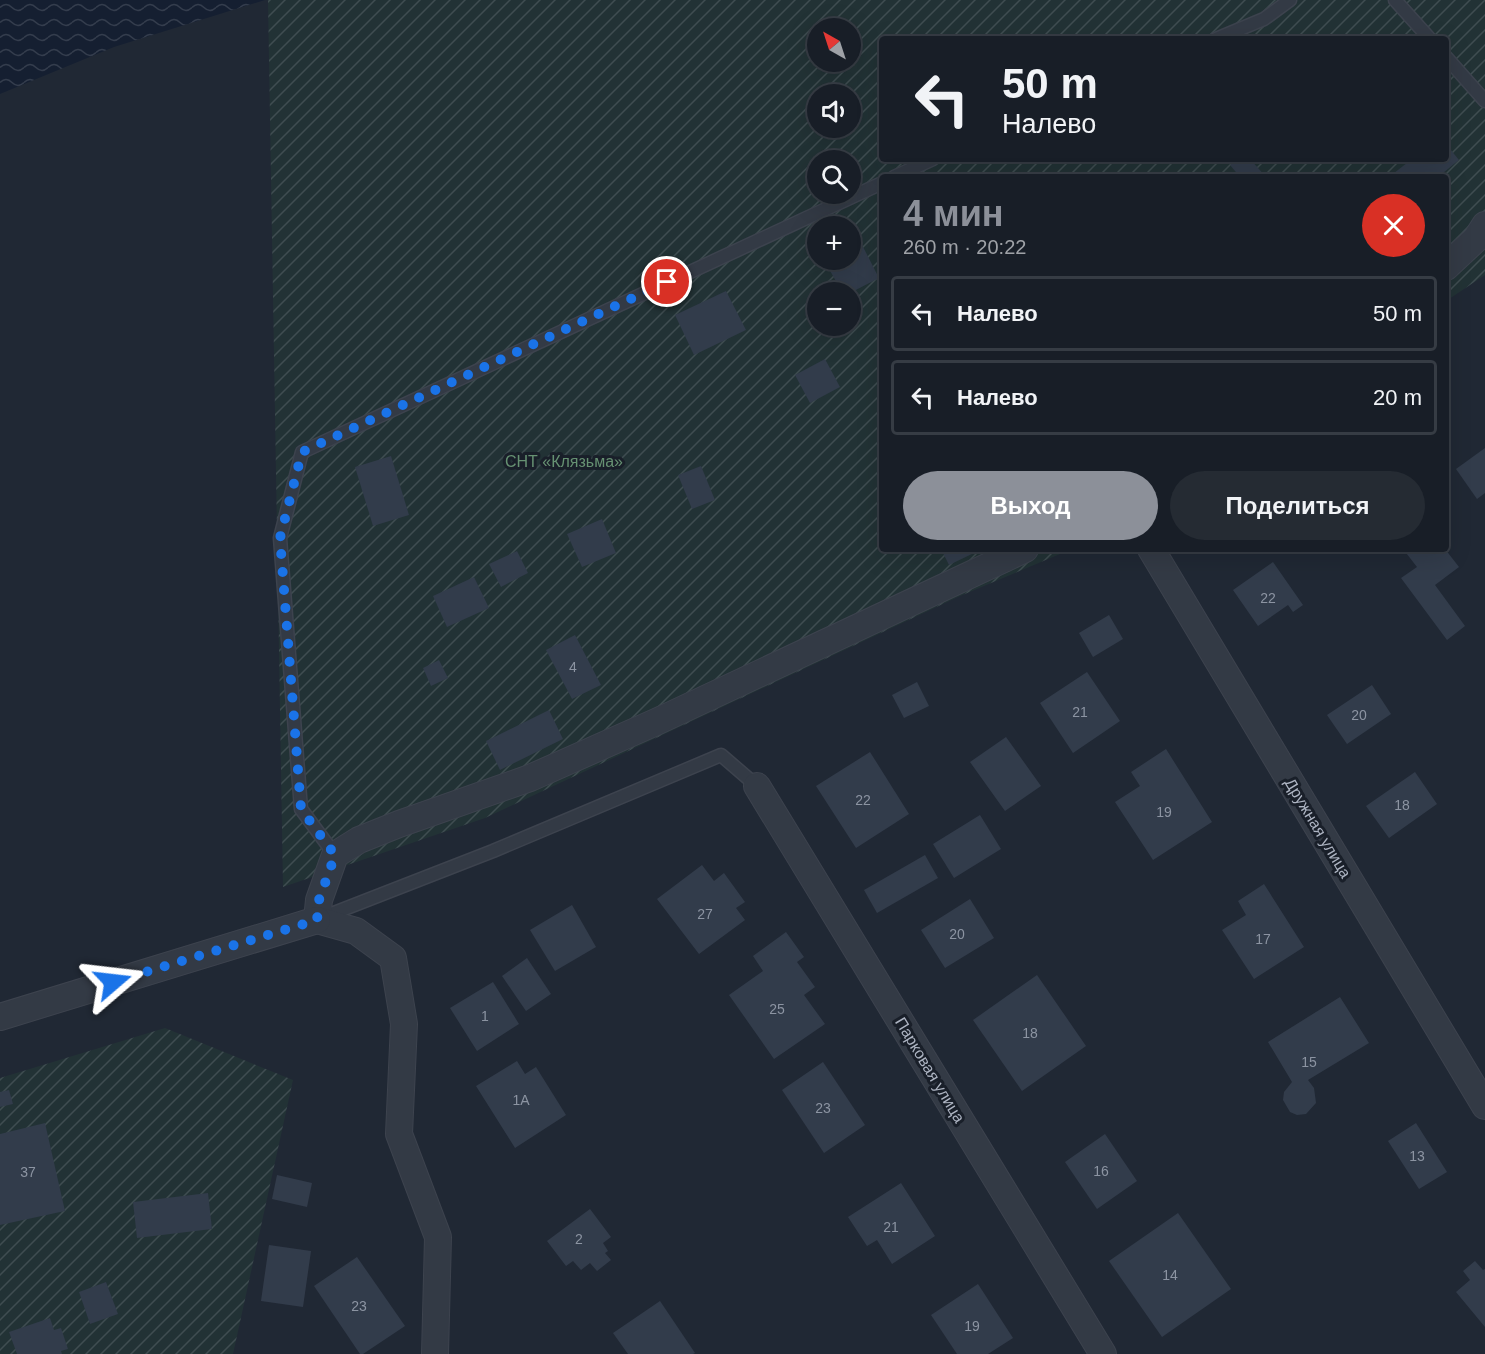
<!DOCTYPE html>
<html lang="ru">
<head>
<meta charset="utf-8">
<style>
	:root { --surface:#181e27; --page:#252b33; --text:#f1f3f6; --muted:#9fa2a7; --line:#363c44; --accent:#8c9099 }
	body { margin:0; font-family:Arial,sans-serif; background:var(--page); color:var(--text); height:100vh; display:flex; flex-direction:column; font-size:22px; white-space:nowrap }
	* { box-sizing:border-box; margin:0 }
	p { font-size:20px; color:var(--muted) }
	.icon { flex:none; width:33px; height:33px; fill:none; stroke:currentColor; stroke-width:2; stroke-linecap:round; stroke-linejoin:round }
	.map { position:relative; flex:1; overflow:hidden }
	.side { position:absolute; left:879px; top:174px; width:570px; height:378px; display:flex; flex-direction:column; background:var(--surface); border-radius:6px; box-shadow:0 6px 24px #0002,0 0 0 2px var(--line) }
	.side>* { flex:none }
	.banner { position:absolute; left:879px; top:36px; width:570px; height:126px; border-radius:6px; box-shadow:0 6px 24px #0002,0 0 0 2px var(--line); background:#181e27; color:var(--text); overflow:hidden }
	.needle { width:39px; rotate:321deg }
	.buttons { position:absolute; left:807px; top:18px; display:grid; gap:12px }
	.buttons a { display:grid; place-items:center; width:54px; height:54px; border-radius:50%; background:var(--surface); box-shadow:0 6px 24px #0002,0 0 0 2px var(--line); font-size:30px }
	.pin { position:absolute; display:grid; place-items:center; width:51px; height:51px; color:#fff; margin:-26px; border:3px solid #fff; border-radius:50%; box-shadow:0 2px 6px #0007 }
	.me { position:absolute; width:66px; margin:-33px; rotate:73deg; stroke-linejoin:round; filter:drop-shadow(0 0 4px #0008) }
	.turn { display:flex; align-items:center; gap:21px; height:126px; padding:0 24px; font-size:27px }
	.turn .icon { width:78px; height:78px; stroke-width:2.5 }
	.turn b { display:block; font-size:42px; line-height:51px }
	.round { display:grid; place-items:center; flex:none; width:63px; height:63px; border-radius:32px; background:var(--page) }
	.headline { display:flex; align-items:center; justify-content:space-between; height:102px; padding:0 24px }
	h1 { font-size:36px; font-weight:800; line-height:45px; color:var(--accent) }
	.action { display:flex; gap:12px; margin-top:auto; padding:12px 24px }
	.action a { flex:1; height:69px; border-radius:36px; background:var(--accent); color:#fff; font-size:24px; font-weight:800; line-height:69px; text-align:center }
	.action a+a { background:var(--page); color:var(--text) }
	ul { padding:0; list-style:none }
	li { display:flex; align-items:center; gap:18px; height:75px; margin:0 12px 9px; padding:0 12px; border:3px solid var(--line); border-radius:6px }
	li div { flex:1 }
	li b { display:block; font-size:22px }
	li em { font-style:normal }
	.map>svg:first-child { display:block }
	.garden { fill:url(#garden-furrows); fill-rule:evenodd }
	.water { fill:url(#water-waves) }
	.building { fill:#323c4b }
	.lines { fill:none; stroke-linecap:round; stroke-linejoin:round }
	.lane-casing { stroke:#3d434e; stroke-width:15 }
	.street-casing { stroke:#3d434e; stroke-width:28 }
	.lane { stroke:#333a45; stroke-width:12 }
	.street { stroke:#333a45; stroke-width:26 }
	.route { stroke:#1a73e8; stroke-width:10; stroke-dasharray:0 18 }
	.labels { text-anchor:middle; dominant-baseline:central; stroke-width:6; stroke-linejoin:round; paint-order:stroke }
	.number-label { font-size:14px; fill:#8c94a2 }
	.park-label { font-size:16px; fill:#669172; stroke:#191f29 }
	.street-label { font-size:16px; fill:#adb4c2; stroke:#191f29 }
</style>
</head>
<body>
<div class="map">
<svg width="1485" height="1354" viewBox="0 0 1485 1354">
	<defs>
		<pattern id="garden-furrows" width="10" height="10" patternUnits="userSpaceOnUse" patternTransform="scale(1.5)"><rect width="10" height="10" fill="#223235"/><path d="M-1 1l2-2M0 10L10 0M9 11l2-2" fill="none" stroke="#3f4d51"/></pattern>
		<pattern id="water-waves" width="16" height="10" patternUnits="userSpaceOnUse" patternTransform="scale(1.5)"><rect width="16" height="10" fill="#151f31"/><path d="M0 5q4-4 8 0t8 0" fill="none" stroke="#343d4d"/></pattern>
	</defs>
	<rect width="100%" height="100%" fill="#202834"/>
	<g class="garden">
		<path d="M268,0H1485V275L1446,301V177H882V549H1072L960,596L485,818L283,887ZM818,28H850V62H818ZM882,39H1446V159H882ZM818,94H850V128H818ZM818,160H850V194H818ZM818,226H850V260H818ZM818,292H850V326H818Z"/>
		<polygon points="165,1028 293,1080 233,1354 0,1354 0,1078"/>
	</g>
	<polygon class="water" points="0,0 265,0 114,47 0,94"/>
	<g class="building">
		<polygon points="1446,144 1459,160 1438,177 1389,177 1412,159 1446,159"/>
		<polygon points="1237,159 1250,159 1266,177 1240,177 1230,165"/>
		<polygon points="858,237 879,278 852,292 842,292 824,260 850,260 850,241"/>
		<polygon points="726,291 746,330 694,355 675,315"/>
		<polygon points="825,359 840,387 810,403 795,375"/>
		<polygon points="1485,448 1485,493 1477,499 1456,469"/>
		<polygon points="391,456 409,515 373,526 355,467"/>
		<polygon points="701,466 715,500 692,509 678,475"/>
		<polygon points="602,519 616,553 582,567 567,534"/>
		<polygon points="941,549 972,549 974,553 949,565"/>
		<polygon points="1403,549 1445,549 1459,567 1435,585 1465,626 1447,640 1401,578 1417,567"/>
		<polygon points="517,551 528,573 501,587 489,564"/>
		<polygon points="1273,562 1303,605 1293,612 1288,605 1258,626 1233,590"/>
		<polygon points="474,577 489,608 447,627 433,596"/>
		<polygon points="1109,615 1123,639 1093,657 1079,633"/>
		<polygon points="575,635 601,685 572,699 546,650"/>
		<polygon points="439,660 448,678 431,686 423,668"/>
		<polygon points="1087,672 1120,721 1073,753 1040,703"/>
		<polygon points="917,682 929,706 904,718 892,695"/>
		<polygon points="1372,685 1391,714 1347,744 1327,715"/>
		<polygon points="549,710 563,739 500,770 486,741"/>
		<polygon points="1006,737 1041,786 1005,811 970,762"/>
		<polygon points="1166,749 1212,822 1153,860 1115,802 1140,786 1131,772"/>
		<polygon points="870,752 909,814 856,848 816,786"/>
		<polygon points="1415,772 1437,804 1389,838 1366,806"/>
		<polygon points="980,815 1001,849 954,878 933,844"/>
		<polygon points="925,855 938,878 877,913 864,890"/>
		<polygon points="702,865 714,881 724,873 745,902 736,908 745,920 699,954 657,899"/>
		<polygon points="1264,884 1304,947 1254,979 1222,930 1246,915 1238,901"/>
		<polygon points="970,899 994,938 945,968 921,930"/>
		<polygon points="572,905 596,947 555,971 530,930"/>
		<polygon points="786,932 804,957 797,962 815,987 804,995 825,1024 774,1059 729,995 763,971 753,956"/>
		<polygon points="527,958 551,994 526,1011 502,976"/>
		<polygon points="1037,975 1086,1046 1022,1091 973,1020"/>
		<polygon points="493,982 519,1024 477,1051 450,1008"/>
		<polygon points="1340,997 1369,1043 1308,1080 1314,1088 1316,1103 1306,1114 1297,1115 1290,1112 1283,1100 1284,1092 1292,1082 1268,1042"/>
		<polygon points="517,1061 525,1074 536,1067 566,1115 515,1148 476,1086"/>
		<polygon points="823,1062 865,1125 824,1153 782,1090"/>
		<polygon points="9,1090 13,1104 0,1107 0,1092"/>
		<polygon points="45,1123 65,1211 0,1225 0,1134"/>
		<polygon points="1416,1123 1447,1172 1419,1189 1388,1141"/>
		<polygon points="1105,1134 1137,1181 1097,1209 1065,1162"/>
		<polygon points="277,1175 312,1183 307,1207 272,1199"/>
		<polygon points="901,1183 935,1236 892,1264 877,1240 867,1246 848,1217"/>
		<polygon points="208,1193 212,1229 137,1238 133,1202"/>
		<polygon points="590,1209 611,1237 603,1243 608,1251 605,1253 611,1260 597,1271 590,1263 581,1270 573,1261 566,1266 547,1241"/>
		<polygon points="1178,1213 1231,1289 1162,1337 1109,1261"/>
		<polygon points="269,1245 311,1251 303,1307 261,1301"/>
		<polygon points="357,1257 405,1326 363,1354 360,1354 314,1286"/>
		<polygon points="1475,1261 1483,1270 1485,1269 1485,1327 1456,1292 1470,1280 1463,1271"/>
		<polygon points="106,1282 118,1314 90,1324 79,1292"/>
		<polygon points="978,1284 1013,1338 988,1354 957,1354 931,1315"/>
		<polygon points="660,1301 695,1353 693,1354 628,1354 613,1333"/>
		<polygon points="50,1318 54,1330 61,1328 68,1349 61,1351 62,1354 17,1354 9,1332"/>
	</g>
	<g class="lines">
		<defs>
			<g id="lane">
				<polyline points="1395,0 1430,39"/>
				<polyline points="1216,39 1264,19 1290,0"/>
				<polyline points="1446,57 1485,101"/>
				<polyline points="894,177 933,159"/>
				<polyline points="335,855 301,809 280,538 302,452 882,183"/>
				<polyline points="321,918 493,851 721,755 757,786"/>
			</g>
			<g id="street">
				<polyline points="1446,267 1476,239 1485,225"/>
				<polyline points="1151,549 1485,1106"/>
				<polyline points="757,786 1103,1354"/>
				<polyline points="317,920 319,900 335,855 359,840 399,824 530,778 656,722 1025,549"/>
				<polyline points="317,920 356,931 393,958 404,1024 399,1134 438,1237 435,1354"/>
				<polyline points="0,1017 317,920"/>
			</g>
		</defs>
		<use href="#lane" class="lane-casing"/>
		<use href="#street" class="street-casing"/>
		<use href="#lane" class="lane"/>
		<use href="#street" class="street"/>
	</g>
	<g class="lines">
		<polyline class="route" points="113,982 317,920 319,900 335,855 301,809 280,538 302,452 667,282"/>
	</g>
	<g class="labels">
		<g class="number-label">
			<text x="1268" y="598">22</text>
			<text x="573" y="667">4</text>
			<text x="1080" y="712">21</text>
			<text x="1359" y="715">20</text>
			<text x="863" y="800">22</text>
			<text x="1402" y="805">18</text>
			<text x="1164" y="812">19</text>
			<text x="705" y="914">27</text>
			<text x="957" y="934">20</text>
			<text x="1263" y="939">17</text>
			<text x="777" y="1009">25</text>
			<text x="485" y="1016">1</text>
			<text x="1030" y="1033">18</text>
			<text x="1309" y="1062">15</text>
			<text x="521" y="1100">1А</text>
			<text x="823" y="1108">23</text>
			<text x="1417" y="1156">13</text>
			<text x="1101" y="1171">16</text>
			<text x="28" y="1172">37</text>
			<text x="891" y="1227">21</text>
			<text x="579" y="1239">2</text>
			<text x="1170" y="1275">14</text>
			<text x="359" y="1306">23</text>
			<text x="972" y="1326">19</text>
		</g>
		<g class="park-label">
			<text x="564" y="461">СНТ «Клязьма»</text>
		</g>
		<g class="street-label">
			<text transform="translate(1318 828) rotate(59)">Дружная улица</text>
			<text transform="translate(930 1070) rotate(59)">Парковая улица</text>
		</g>
	</g>
</svg>
<div class="buttons">
<a><svg class="needle" viewBox="-14 -14 28 28"><path d="M0-13l5 13h-10z" fill="#e53935"/><path d="M0 13l5-13h-10z" fill="#9fa2a7"/></svg></a>
<a><svg class="icon" aria-label="sound" viewBox="0 0 24 24"><path d="M4 9h4l5-4v14l-5-4H4zM17 9q2 3 0 6"/></svg></a>
<a><svg class="icon" aria-label="search" viewBox="0 0 24 24"><circle cx="10" cy="10" r="6"/><path d="M15 15l6 6"/></svg></a>
<a>+</a>
<a>−</a>
</div>
<div class="pin" style="left:667px;top:282px;background:#d93025"><svg class="icon" aria-label="arrive" viewBox="0 0 24 24"><path d="M6 21V4h12l-3 4 3 4H6"/></svg></div>
<svg class="me" style="left:113px;top:982px" viewBox="-20 -20 40 40"><path d="M0-17L14 15 0 8-14 15z" fill="#1a73e8" stroke="#fff" stroke-width="4"/></svg>
<div class="banner">
<div class="turn"><svg class="icon" aria-label="left" viewBox="0 0 24 24"><path d="M17 20v-9H6M10 6l-5 5 5 5"/></svg><div><b>50 m</b>Налево</div></div>
</div>
<section class="side">
<div class="headline"><div><h1>4 мин</h1><p>260 m · 20:22</p></div><a class="round" style="background:#d93025;color:#fff"><svg class="icon" aria-label="close" viewBox="0 0 24 24"><path d="M6 6l12 12M18 6L6 18"/></svg></a></div>
<ul>
<li><svg class="icon" aria-label="left" viewBox="0 0 24 24"><path d="M17 20v-9H6M10 6l-5 5 5 5"/></svg><div><b>Налево</b></div><em>50 m</em></li>
<li><svg class="icon" aria-label="left" viewBox="0 0 24 24"><path d="M17 20v-9H6M10 6l-5 5 5 5"/></svg><div><b>Налево</b></div><em>20 m</em></li>
</ul>
<div class="action"><a>Выход</a><a>Поделиться</a></div>
</section>
</div>
</body>
</html>
